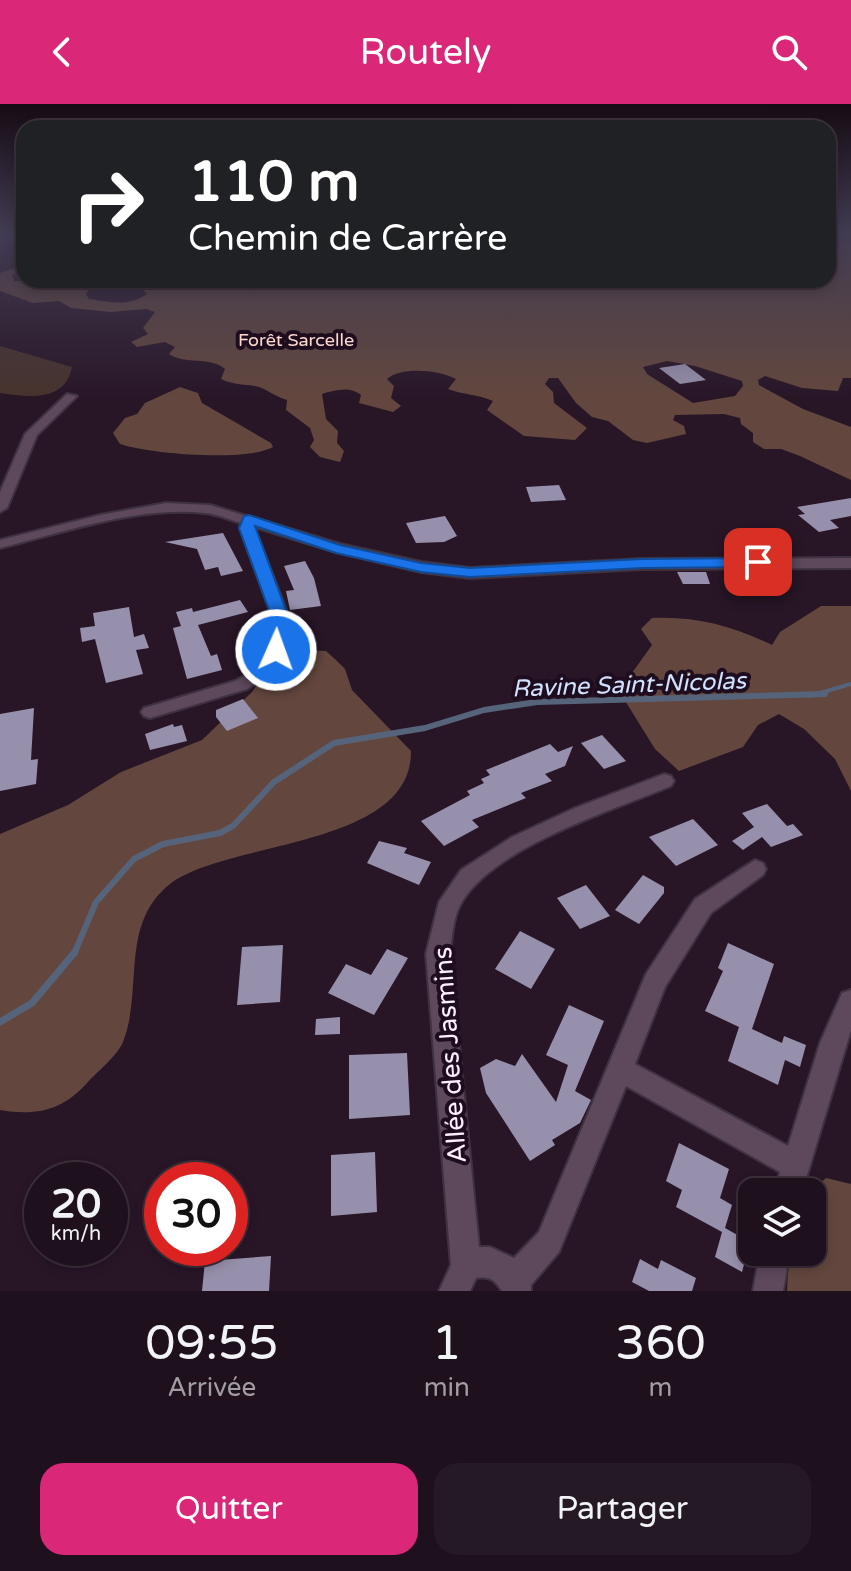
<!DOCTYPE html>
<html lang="fr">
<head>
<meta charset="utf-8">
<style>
	:root { --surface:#1e101d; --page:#261926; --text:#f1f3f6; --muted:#a19da4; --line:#3c303b; --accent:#db2777 }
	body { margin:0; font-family:"Varela Round",sans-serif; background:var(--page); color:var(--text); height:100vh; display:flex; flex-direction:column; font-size:30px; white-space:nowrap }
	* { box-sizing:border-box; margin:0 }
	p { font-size:26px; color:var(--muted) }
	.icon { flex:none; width:44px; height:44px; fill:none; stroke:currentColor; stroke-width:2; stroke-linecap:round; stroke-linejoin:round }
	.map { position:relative; height:1187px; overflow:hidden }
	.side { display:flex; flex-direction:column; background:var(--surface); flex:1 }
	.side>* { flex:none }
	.guide { position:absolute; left:16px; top:16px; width:820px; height:168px; border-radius:24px; box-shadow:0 4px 12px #0003,0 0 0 2px var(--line); background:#202124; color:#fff; overflow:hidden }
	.buttons { position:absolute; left:738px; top:1074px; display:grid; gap:16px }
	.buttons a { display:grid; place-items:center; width:88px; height:88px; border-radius:16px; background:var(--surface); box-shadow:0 4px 12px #0003,0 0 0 2px var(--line); font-size:40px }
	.speed { position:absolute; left:24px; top:1058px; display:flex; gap:16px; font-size:40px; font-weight:700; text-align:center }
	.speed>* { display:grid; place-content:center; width:104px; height:104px; border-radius:50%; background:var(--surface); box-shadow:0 4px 12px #0003,0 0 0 2px var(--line); line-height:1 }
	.speed small { font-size:20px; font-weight:400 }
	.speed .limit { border:12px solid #d22; background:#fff; color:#111 }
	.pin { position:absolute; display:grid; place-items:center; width:68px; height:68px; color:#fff; margin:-34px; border-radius:16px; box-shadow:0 4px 12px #0006 }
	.me { position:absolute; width:88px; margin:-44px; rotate:2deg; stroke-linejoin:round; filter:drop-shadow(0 0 6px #0008) }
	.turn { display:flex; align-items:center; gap:28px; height:168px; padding:0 40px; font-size:36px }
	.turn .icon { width:104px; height:104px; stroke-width:2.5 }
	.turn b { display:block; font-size:56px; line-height:68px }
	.eta { display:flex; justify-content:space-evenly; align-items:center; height:136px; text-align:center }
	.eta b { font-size:48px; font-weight:600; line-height:56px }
	.primary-button { display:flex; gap:16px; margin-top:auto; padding:16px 40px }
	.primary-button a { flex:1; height:92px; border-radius:24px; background:var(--accent); color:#fff; font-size:32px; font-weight:600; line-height:92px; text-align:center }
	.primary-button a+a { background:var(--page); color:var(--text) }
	header { display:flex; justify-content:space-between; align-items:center; height:104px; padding:0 40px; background:var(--accent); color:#fff; font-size:36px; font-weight:600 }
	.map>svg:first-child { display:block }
	.green { fill:#47332d }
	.forest { fill:#63473e; fill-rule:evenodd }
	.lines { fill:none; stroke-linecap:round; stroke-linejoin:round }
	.stream-far2 { stroke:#56647b; stroke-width:4 }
	.stream-far1 { stroke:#56647b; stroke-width:6 }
	.stream { stroke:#56647b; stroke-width:7 }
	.building { fill:#9690ac }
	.minor-casing { stroke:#3f323f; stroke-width:4 }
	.minor { fill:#5d485c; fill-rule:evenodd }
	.route { fill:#1a73e8; stroke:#114b97; stroke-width:2 }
	.labels { text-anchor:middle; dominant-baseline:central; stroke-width:8; stroke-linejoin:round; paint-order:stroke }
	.far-park-label { font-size:18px; fill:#fdd9ce; stroke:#1e0d1e }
	.water-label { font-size:24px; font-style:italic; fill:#d1e2fe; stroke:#1e0d1e }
	.near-street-label { font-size:26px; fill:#fdf0fc; stroke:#1e0d1e }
</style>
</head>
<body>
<header><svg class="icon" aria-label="back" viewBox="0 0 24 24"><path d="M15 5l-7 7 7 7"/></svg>Routely<svg class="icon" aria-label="search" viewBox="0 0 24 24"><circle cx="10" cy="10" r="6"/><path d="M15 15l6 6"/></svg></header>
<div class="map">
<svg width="851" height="1187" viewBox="0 0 851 1187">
	<rect width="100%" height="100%" fill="#281627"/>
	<path class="green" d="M0,242L72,263C65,299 27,293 0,289Z"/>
	<g class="forest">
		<path d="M828,128H851V274H843L838,287L802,284L765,272L758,276L759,281L803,305L851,323V376L800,352L781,345H764L753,338V329L741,320L740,314L724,310L675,311L673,316L684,322L686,330L647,339L633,336L608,317L592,313L576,299L558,274H549L545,280L553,288L554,299L587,324L575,336L524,332L487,306L493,297C477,290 464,291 448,285L456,275C440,266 401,262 387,275L394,282L391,294L401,302L393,308L359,299L361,291C350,282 335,286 322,290L326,315L338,327L337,339L344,347L340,358L320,353L310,343L314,336L310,324L286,306L287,296C275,293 266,284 255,282C242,280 234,281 221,275L225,265C210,252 185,261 169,250L175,243L165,238L137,243L131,238L148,230L143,224L155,208L146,205L111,208L71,204L59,197L33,199L0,187V169L24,161V167L12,171L14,177L89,176L93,178L86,190L89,195C111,198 128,203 147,190L136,179L139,176H747L780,180L828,176ZM667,257L695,262L742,277L743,282L735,292L693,299L647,270L643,263Z"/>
		<path d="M180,283L198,289L202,299L271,339L273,343C246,358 150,350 120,340L113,329L125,314L137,310L145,299Z"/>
		<path d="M821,502H851V687L835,655L804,625L779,610L758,621L743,643L679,667L655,645L619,587L652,541L641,525L652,514C696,512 733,522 772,541L780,528Z"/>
		<path d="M304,546L326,547L336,556L345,565L352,586L411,647C412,744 227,736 170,780C119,821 144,884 123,938C117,952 98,967 87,979C62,1007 36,1012 0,1006V730L68,701L121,668L202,636L252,588L267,566Z"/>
		<polygon points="826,1074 851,1080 851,1187 787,1187 789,1148 812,1148 810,1088"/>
	</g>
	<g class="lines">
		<polyline class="stream-far2" points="810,592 851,580"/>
		<polyline class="stream-far1" points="74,850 96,798 134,755 163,740 220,729 233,722 274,678 334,639 425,624 484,606 537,598 825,590"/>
		<polyline class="stream" points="0,918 32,899 75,848"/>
	</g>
	<g class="building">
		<polygon points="685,260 706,276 680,280 659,264"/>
		<polygon points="559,381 566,396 531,398 526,383"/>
		<polygon points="851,394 851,412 830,416 839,424 819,428 798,411 805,410 797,403"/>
		<polygon points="445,412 457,432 444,438 416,439 406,419"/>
		<polygon points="223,429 243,467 221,472 218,463 205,466 197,445 165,438"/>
		<polygon points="305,457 314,474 321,502 290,506 286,487 294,486 284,462"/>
		<polygon points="677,468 706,468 710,480 683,480"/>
		<polygon points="240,496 248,508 198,521 211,552 217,550 222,566 187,575 173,524 181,522 176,508 192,504 193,508"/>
		<polygon points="129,503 134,533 144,530 149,544 136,546 143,570 106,579 95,535 82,538 80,524 95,522 93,509"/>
		<polygon points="243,595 258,614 227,627 216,613 216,606"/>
		<polygon points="34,604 31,656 38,655 36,680 0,687 0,610"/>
		<polygon points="173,620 174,623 182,621 187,637 150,646 145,630"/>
		<polygon points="602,631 626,657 604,665 581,639"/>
		<polygon points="550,640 558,648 573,642 565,662 545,670 552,677 521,689 526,694 472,716 479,723 444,742 421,717 470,691 467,687 484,679 481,675 490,671 486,666"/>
		<polygon points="767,700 787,722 793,720 803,731 771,743 762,733 743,746 732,737 754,723 742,709"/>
		<polygon points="693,715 718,741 676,762 649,733"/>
		<polygon points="379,737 407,744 404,749 431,758 419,781 367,759"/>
		<polygon points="643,771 664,783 664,789 639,820 615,806"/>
		<polygon points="586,781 610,812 580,825 557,794"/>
		<polygon points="520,827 555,845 531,885 495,865"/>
		<polygon points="728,839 774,860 752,925 782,939 784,932 806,941 800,963 785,956 778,981 728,957 739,923 705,907 723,867 718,864"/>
		<polygon points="283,841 280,898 237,901 242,843"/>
		<polygon points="387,845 408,854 374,911 328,889 346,860 371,871"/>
		<polygon points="569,901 604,917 575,987 591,996 580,1019 552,1036 555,1041 530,1057 486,989 480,964 496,955 515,962 522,950 556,998 568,961 546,951"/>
		<polygon points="340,913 340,930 315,931 316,915"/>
		<polygon points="407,949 410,1011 349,1015 349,951"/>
		<polygon points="679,1039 729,1065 720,1094 732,1101 725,1124 750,1138 742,1168 715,1153 722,1128 676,1103 682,1086 666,1077"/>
		<polygon points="375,1048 377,1108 331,1112 331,1051"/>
		<polygon points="271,1152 269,1187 202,1187 205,1157"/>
		<polygon points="640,1155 658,1165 661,1156 696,1174 692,1187 649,1187 632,1178"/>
	</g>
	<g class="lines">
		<defs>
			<g id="minor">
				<polygon points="67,290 77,292 37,331 7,404 0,408 0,388 25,330"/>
				<path d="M166,399L210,401L340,440L421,458L470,464L642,455L851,454V464L642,465L470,474L421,468L336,448L254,423L287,509L284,546L276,566L247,585L150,614L144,612L141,608L144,604L235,577L260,563L268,546L271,509L240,424L241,419C230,416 217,410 205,409C137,402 66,428 0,444V436L100,411Z"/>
				<path d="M664,670L671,672L674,677L671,682C611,707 499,741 463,796C453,811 452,833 450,850L479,1143H490L514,1154L539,1128L646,870L695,795L755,756L763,759L766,765L763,771L711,809L665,883L635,960L788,1042L820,939L842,889L851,886V926L802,1088H774L780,1068L626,982L559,1148L531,1181V1187H502C495,1176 490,1172 476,1174L470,1187H439L451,1161L426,850L439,798L461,766L512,733L575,704Z"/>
				<polygon points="760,1148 790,1148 783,1187 753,1187"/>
			</g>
		</defs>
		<use href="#minor" class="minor-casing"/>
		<use href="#minor" class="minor"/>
	</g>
	<linearGradient id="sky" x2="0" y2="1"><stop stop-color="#160c15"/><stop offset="0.44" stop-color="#423c52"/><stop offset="1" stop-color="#423c52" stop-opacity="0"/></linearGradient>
	<rect width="851" height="294" fill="url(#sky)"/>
	<polygon class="route" points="249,411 340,441 421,459 470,464 642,455 758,454 766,458 758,463 642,464 470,473 421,468 336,449 255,422 287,509 284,546 276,551 267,546 270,509 239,424 244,412"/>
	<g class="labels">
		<g class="far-park-label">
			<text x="296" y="236">Forêt Sarcelle</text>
		</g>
		<g class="water-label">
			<text transform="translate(629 581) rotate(-2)">Ravine Saint-Nicolas</text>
		</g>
		<g class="near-street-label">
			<text transform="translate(450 951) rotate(-94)">Allée des Jasmins</text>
		</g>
	</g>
</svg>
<div class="buttons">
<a><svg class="icon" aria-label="layers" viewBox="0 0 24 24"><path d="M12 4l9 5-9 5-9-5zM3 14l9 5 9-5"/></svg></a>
</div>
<div class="speed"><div>20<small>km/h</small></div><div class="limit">30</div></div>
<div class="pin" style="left:758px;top:458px;background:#d93025"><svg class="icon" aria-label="arrive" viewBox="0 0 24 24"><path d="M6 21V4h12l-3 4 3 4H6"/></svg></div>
<svg class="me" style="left:276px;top:546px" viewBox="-20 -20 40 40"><circle r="17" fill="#1a73e8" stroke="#fff" stroke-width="3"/><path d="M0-11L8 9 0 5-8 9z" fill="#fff"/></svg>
<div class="guide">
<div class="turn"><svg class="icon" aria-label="right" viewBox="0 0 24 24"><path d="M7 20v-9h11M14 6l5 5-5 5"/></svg><div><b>110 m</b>Chemin de Carrère</div></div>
</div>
</div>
<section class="side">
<div class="eta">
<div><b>09:55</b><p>Arrivée</p></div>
<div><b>1</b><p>min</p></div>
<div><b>360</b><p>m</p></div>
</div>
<div class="primary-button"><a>Quitter</a><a>Partager</a></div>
</section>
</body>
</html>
